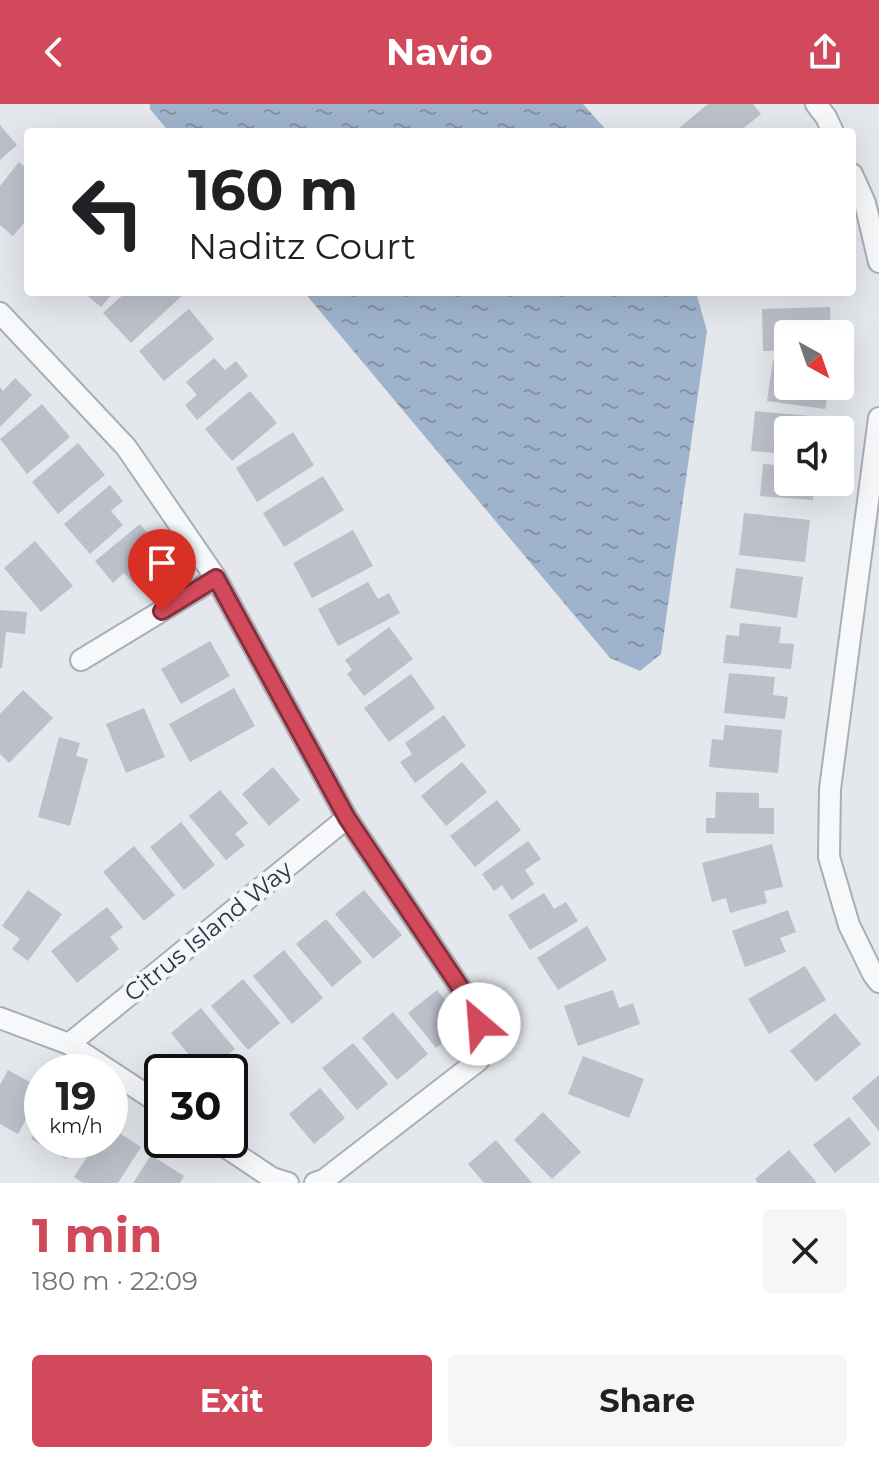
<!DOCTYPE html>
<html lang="en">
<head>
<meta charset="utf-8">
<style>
	:root { --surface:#fff; --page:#f6f6f6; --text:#202124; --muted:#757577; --accent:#d1495b }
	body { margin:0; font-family:Montserrat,sans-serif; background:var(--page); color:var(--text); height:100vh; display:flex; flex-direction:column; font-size:30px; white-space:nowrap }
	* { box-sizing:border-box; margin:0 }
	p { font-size:26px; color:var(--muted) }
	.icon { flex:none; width:44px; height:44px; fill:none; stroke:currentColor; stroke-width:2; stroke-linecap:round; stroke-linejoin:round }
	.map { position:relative; height:1079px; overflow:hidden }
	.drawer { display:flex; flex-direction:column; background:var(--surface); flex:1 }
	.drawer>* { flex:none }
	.hud { position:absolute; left:24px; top:24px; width:832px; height:168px; border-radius:8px; box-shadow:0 8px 32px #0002; background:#fff; color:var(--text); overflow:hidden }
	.needle { width:52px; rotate:140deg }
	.fabs { position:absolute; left:774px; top:216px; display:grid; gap:16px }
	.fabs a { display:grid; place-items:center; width:80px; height:80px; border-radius:8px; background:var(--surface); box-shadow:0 8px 32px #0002; font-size:40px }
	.speed { position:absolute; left:24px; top:950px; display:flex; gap:16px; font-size:40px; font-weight:700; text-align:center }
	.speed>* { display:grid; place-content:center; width:104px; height:104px; border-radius:50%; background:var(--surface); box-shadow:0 8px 32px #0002; line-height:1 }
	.speed small { font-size:20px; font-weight:400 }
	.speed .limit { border:4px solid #111; border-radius:12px; background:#fff; color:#111 }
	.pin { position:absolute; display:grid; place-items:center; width:68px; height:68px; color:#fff; margin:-82px -34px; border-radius:50% 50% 50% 0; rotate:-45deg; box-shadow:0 0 8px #0007 }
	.pin .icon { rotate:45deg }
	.me { position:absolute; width:88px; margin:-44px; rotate:333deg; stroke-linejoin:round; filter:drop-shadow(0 0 6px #0008) }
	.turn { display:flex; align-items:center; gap:28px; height:168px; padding:0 32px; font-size:36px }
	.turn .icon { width:104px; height:104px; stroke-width:2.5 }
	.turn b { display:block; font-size:56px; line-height:68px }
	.round { display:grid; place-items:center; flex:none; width:84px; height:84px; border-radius:8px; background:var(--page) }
	.headline { display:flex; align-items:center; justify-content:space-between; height:136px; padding:0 32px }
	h1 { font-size:48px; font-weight:700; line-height:60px; color:var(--accent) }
	.action { display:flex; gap:16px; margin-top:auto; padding:16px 32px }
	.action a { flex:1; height:92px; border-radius:8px; background:var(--accent); color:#fff; font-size:32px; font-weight:700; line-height:92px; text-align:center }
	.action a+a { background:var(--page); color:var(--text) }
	header { display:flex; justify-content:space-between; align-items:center; height:104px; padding:0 32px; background:var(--accent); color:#fff; font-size:36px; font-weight:700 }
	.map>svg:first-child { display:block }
	.water { fill:url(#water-ripples) }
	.building { fill:#bbc0ca }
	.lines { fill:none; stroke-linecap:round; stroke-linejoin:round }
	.street-casing { stroke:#a9aeb7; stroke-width:24 }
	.street { stroke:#f7f8fa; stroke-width:20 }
	.route-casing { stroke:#882f3b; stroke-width:20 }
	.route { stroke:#d1495b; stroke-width:14 }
	.labels { text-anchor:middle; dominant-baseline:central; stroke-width:8; stroke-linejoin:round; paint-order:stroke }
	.street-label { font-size:24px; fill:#2b3445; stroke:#f4f6f9 }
</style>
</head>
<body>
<header><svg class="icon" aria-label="back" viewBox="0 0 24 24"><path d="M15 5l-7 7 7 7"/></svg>Navio<svg class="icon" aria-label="share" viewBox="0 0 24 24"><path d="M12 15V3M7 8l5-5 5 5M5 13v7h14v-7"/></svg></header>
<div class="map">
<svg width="879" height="1079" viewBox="0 0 879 1079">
	<defs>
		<pattern id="water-ripples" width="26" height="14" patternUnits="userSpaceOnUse" patternTransform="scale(2)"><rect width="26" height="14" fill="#9fb4cc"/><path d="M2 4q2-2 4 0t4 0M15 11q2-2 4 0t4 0" fill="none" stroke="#8293a7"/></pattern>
	</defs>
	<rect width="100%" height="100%" fill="#e4e7ec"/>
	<g class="water">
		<polygon points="150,0 583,0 608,28 169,28 150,5"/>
		<polygon points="304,188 696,188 707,227 661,550 640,567 610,554"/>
	</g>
	<g class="building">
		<polygon points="708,0 753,0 761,10 739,28 683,28 679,24"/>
		<polygon points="0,21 17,41 0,56"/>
		<polygon points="19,58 28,66 28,114 13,132 0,121 0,82"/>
		<polygon points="83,188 114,188 101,203"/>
		<polygon points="126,188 186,188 131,239 103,209"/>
		<polygon points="830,203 831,230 788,230 788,246 763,247 762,205"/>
		<polygon points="189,205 214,235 164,277 139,247"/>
		<polygon points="214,254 225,266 236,257 248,272 197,316 185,301 197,291 186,278"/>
		<polygon points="773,256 788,259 788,282 829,282 825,305 767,297"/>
		<polygon points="15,274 32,291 0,323 0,283 3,287"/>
		<polygon points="250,287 277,319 232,357 205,325"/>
		<polygon points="42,300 70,333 27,370 0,335"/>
		<polygon points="755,307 822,313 821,326 788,326 788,350 751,347"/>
		<polygon points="293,328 314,361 257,398 236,364"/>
		<polygon points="78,339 105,371 58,410 32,378"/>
		<polygon points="763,360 788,362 788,378 814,378 813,396 760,392"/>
		<polygon points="323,372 344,406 284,443 263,409"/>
		<polygon points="110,381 123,397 111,407 123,421 90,450 64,420"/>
		<polygon points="744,409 810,416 805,458 739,451"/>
		<polygon points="140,420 158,442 149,449 158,459 134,480 124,469 113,479 95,457"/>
		<polygon points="353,426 373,462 312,494 293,459"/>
		<polygon points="35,437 73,482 41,508 4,464"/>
		<polygon points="736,464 803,473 797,514 730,504"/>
		<polygon points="368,478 378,495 389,489 400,509 338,542 318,505"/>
		<polygon points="0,506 27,508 25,530 6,528 2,564 0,564"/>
		<polygon points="740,519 781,523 779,539 794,540 791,565 723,559 726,531 739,532"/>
		<polygon points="389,523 413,555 364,592 347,570 352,566 345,556"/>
		<polygon points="210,537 230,572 181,600 161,565"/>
		<polygon points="729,569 775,573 773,591 788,593 785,615 724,609"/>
		<polygon points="411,570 435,604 389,638 364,604"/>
		<polygon points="234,584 255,622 190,658 169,620"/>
		<polygon points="23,586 53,614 9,659 0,650 0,610"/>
		<polygon points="144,604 165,653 126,669 106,620"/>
		<polygon points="444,611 466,642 415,679 400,658 412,650 405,639"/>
		<polygon points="725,621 782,626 778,669 709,663 712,635 723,636"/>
		<polygon points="59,633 80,639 76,652 88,655 70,722 38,713"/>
		<polygon points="462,658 487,688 446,722 421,692"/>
		<polygon points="273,663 300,696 269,722 242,690"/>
		<polygon points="220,686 248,719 235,730 245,741 226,756 189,712"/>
		<polygon points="716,688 759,689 759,704 774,704 774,730 706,729 706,714 715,714"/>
		<polygon points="497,696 521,726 475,763 450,732"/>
		<polygon points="181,718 215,761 184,786 150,743"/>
		<polygon points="528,737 541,755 525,766 534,780 512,796 502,781 494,787 482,770"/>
		<polygon points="772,740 783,783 764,787 767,799 730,809 726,794 712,798 702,759"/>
		<polygon points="134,742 175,791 144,817 103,768"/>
		<polygon points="28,786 62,810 28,857 12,845 20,835 2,822"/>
		<polygon points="364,786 402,831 373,855 335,810"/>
		<polygon points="544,789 554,805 566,798 578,817 530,846 508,811"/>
		<polygon points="107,803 123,823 110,833 119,845 77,879 51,847"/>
		<polygon points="788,806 796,828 780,834 786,848 745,863 732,827"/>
		<polygon points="326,815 362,858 332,883 296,840"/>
		<polygon points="587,822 607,856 558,886 537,854"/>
		<polygon points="284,846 323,894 292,920 253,872"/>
		<polygon points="805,862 826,896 769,930 748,895"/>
		<polygon points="243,875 280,919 248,946 211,902"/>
		<polygon points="437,886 465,921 436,944 408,909"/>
		<polygon points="613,886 619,904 633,899 640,920 578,942 564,902"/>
		<polygon points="201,904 235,945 208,968 203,968 171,929"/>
		<polygon points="393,908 428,950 397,976 362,934"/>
		<polygon points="835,909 861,940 816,978 790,947"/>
		<polygon points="353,939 388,980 357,1006 322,964"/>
		<polygon points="583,952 644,975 629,1014 568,990"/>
		<polygon points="8,966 42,985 18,1030 0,1020 0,981"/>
		<polygon points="879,971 879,1027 852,994"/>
		<polygon points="320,984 345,1014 314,1040 289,1010"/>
		<polygon points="543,1008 581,1048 552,1075 514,1036"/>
		<polygon points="849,1013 871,1040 835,1069 813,1041"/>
		<polygon points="42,1017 42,1036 77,1036 66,1055 31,1035"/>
		<polygon points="110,1023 141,1043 118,1079 83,1079 74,1073 98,1036 110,1036"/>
		<polygon points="496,1036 532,1079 484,1079 468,1060"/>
		<polygon points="789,1046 817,1079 758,1079 755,1075"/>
		<polygon points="151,1051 184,1072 180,1079 133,1079"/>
	</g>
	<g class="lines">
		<defs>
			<g id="street">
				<polyline points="816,0 826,13 833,28"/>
				<polyline points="852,70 865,99 879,158"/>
				<polyline points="0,209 126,343 216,474 347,714 474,904 483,935 479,956 324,1076 315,1079"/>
				<polyline points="879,314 830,685 829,753 849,821 873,870 879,878"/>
				<polyline points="81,556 216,474"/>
				<polyline points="0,914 69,940 162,1001"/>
				<polyline points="69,940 347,714"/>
				<polyline points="215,1036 272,1074 288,1079"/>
			</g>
		</defs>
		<use href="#street" class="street-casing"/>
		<use href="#street" class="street"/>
	</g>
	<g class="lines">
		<defs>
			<polyline id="route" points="162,507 216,474 347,714 474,904 479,920"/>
		</defs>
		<use href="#route" class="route-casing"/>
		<use href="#route" class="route"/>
	</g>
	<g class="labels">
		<g class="street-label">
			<text transform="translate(208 827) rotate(-39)">Citrus Island Way</text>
		</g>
	</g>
</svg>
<div class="fabs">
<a><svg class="needle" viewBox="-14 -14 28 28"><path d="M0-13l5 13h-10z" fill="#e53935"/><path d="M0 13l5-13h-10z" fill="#757577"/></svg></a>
<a><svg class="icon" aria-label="sound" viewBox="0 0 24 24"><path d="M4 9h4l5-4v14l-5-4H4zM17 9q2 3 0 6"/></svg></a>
</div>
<div class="speed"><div>19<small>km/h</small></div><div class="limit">30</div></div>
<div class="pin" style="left:162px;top:507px;background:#d93025"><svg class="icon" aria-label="arrive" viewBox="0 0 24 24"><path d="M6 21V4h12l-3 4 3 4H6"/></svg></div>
<svg class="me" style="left:479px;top:920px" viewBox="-20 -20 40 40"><circle r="19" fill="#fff"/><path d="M0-13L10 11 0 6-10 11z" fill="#d1495b"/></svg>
<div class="hud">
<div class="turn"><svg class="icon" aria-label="left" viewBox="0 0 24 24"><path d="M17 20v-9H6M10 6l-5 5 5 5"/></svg><div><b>160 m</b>Naditz Court</div></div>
</div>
</div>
<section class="drawer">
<div class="headline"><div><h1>1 min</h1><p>180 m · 22:09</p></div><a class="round"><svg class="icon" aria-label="close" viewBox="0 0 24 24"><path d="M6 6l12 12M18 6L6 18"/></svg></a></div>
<div class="action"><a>Exit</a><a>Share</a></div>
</section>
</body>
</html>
